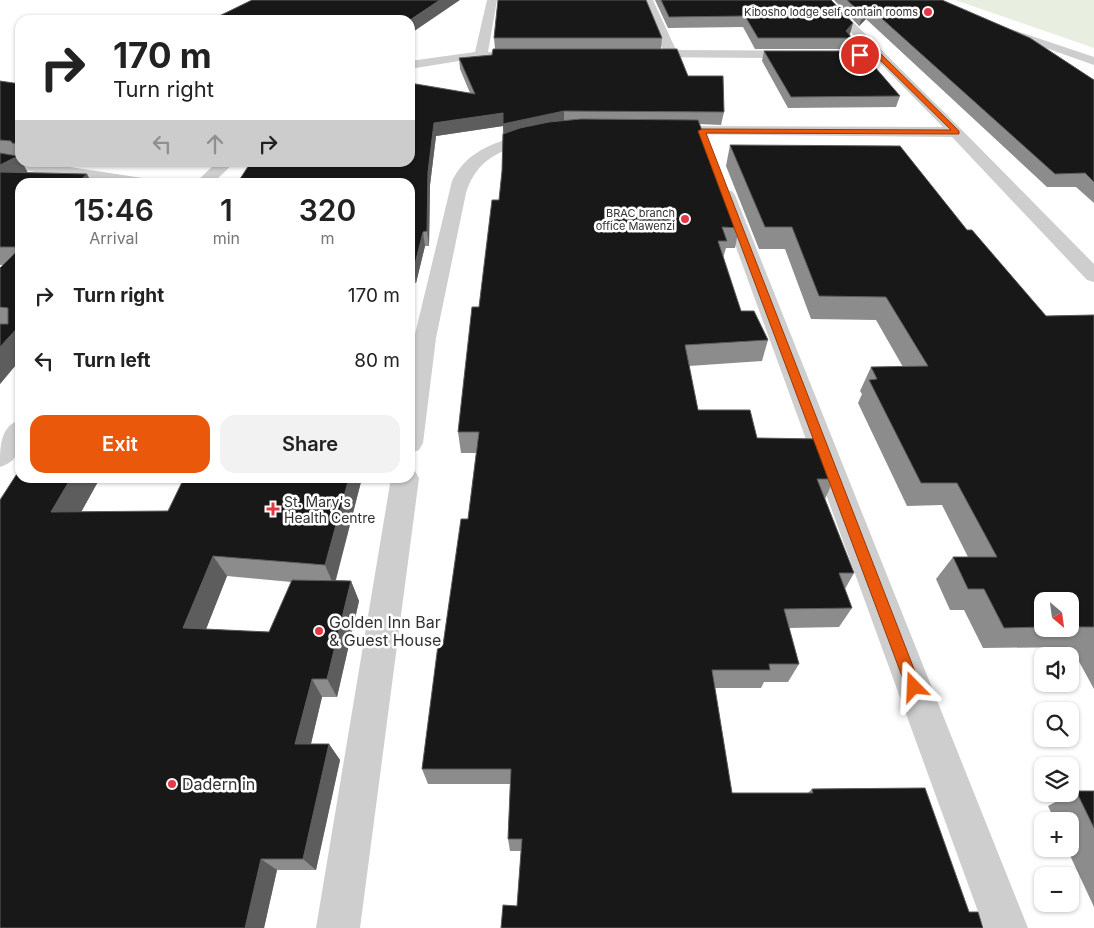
<!DOCTYPE html>
<html lang="en">
<head>
<meta charset="utf-8">
<style>
	:root { --surface:#fff; --page:#f2f2f2; --text:#222; --muted:#767676; --accent:#ea580c }
	body { margin:0; font-family:Inter,sans-serif; background:var(--page); color:var(--text); height:100vh; display:flex; flex-direction:column; font-size:19px; white-space:nowrap }
	* { box-sizing:border-box; margin:0 }
	p { font-size:16px; color:var(--muted) }
	.icon { flex:none; width:28px; height:28px; fill:none; stroke:currentColor; stroke-width:2; stroke-linecap:round; stroke-linejoin:round }
	.map { position:relative; flex:1; overflow:hidden }
	.drawer { position:absolute; left:15px; top:178px; width:400px; height:305px; display:flex; flex-direction:column; background:var(--surface); border-radius:15px; box-shadow:0 1px 4px #0004 }
	.drawer>* { flex:none }
	.guide { position:absolute; left:15px; top:15px; width:400px; height:152px; border-radius:15px; box-shadow:0 1px 4px #0004; background:#fff; color:var(--text); overflow:hidden }
	.needle { width:32px; rotate:151deg }
	.buttons { position:absolute; left:1034px; top:592px; display:grid; gap:10px }
	.buttons a { display:grid; place-items:center; width:45px; height:45px; border-radius:10px; background:var(--surface); box-shadow:0 1px 4px #0004; font-size:25px }
	.pin { position:absolute; display:grid; place-items:center; width:42px; height:42px; color:#fff; margin:-21px; border:2px solid #fff; border-radius:50%; box-shadow:0 1px 5px #0007 }
	.me { position:absolute; width:55px; margin:-28px; rotate:339deg; stroke-linejoin:round; filter:drop-shadow(0 0 4px #0008) }
	.turn { display:flex; align-items:center; gap:18px; height:105px; padding:0 15px; font-size:22px }
	.turn .icon { width:65px; height:65px; stroke-width:2.5 }
	.turn b { display:block; font-size:35px; line-height:42px }
	.lanes { display:flex; align-items:center; height:48px; padding:0 15px; background:#0003; justify-content:center; gap:25px; direction:ltr }
	.lanes .off { opacity:.35 }
	.eta { display:flex; justify-content:space-evenly; align-items:center; height:85px; text-align:center }
	.eta b { font-size:30px; font-weight:600; line-height:35px }
	.button { display:flex; gap:10px; margin-top:auto; padding:10px 15px }
	.button a { flex:1; height:58px; border-radius:15px; background:var(--accent); color:#fff; font-size:20px; font-weight:600; line-height:58px; text-align:center }
	.button a+a { background:var(--page); color:var(--text) }
	ul { padding:0; list-style:none }
	li { display:flex; align-items:center; gap:15px; height:65px; padding:0 15px }
	li div { flex:1 }
	li b { display:block; font-size:19px }
	li em { font-style:normal }
	.map>svg:first-child { display:block }
	.green { fill:#e8eee0 }
	.lines { fill:none; stroke-linecap:round; stroke-linejoin:round }
	.street { fill:#cecece; fill-rule:evenodd }
	.wall { fill:#8c8c8c; fill-rule:evenodd }
	.shaded-wall { fill:#5d5d5d }
	.building { fill:#181818; stroke:#5d5d5d }
	.route { fill:#ea580c; stroke:#983908 }
	.poi-dot { fill:#e53746; stroke:#fff; stroke-width:2 }
	.labels { text-anchor:middle; dominant-baseline:central; stroke-width:5; stroke-linejoin:round; paint-order:stroke }
	.far-poi-label { font-size:11px; fill:#313131; stroke:#fff; text-anchor:end }
	.poi-label { font-size:14px; fill:#313131; stroke:#fff; text-anchor:start }
	.near-poi-label { font-size:16px; fill:#313131; stroke:#fff; text-anchor:start }
</style>
</head>
<body>
<div class="map">
<svg width="1094" height="928" viewBox="0 0 1094 928">
	<rect width="100%" height="100%" fill="#fff"/>
	<polygon class="green" points="955,0 1094,0 1094,48"/>
	<g class="lines">
		<g class="street">
			<polygon points="487,0 497,0 488,52 530,50 534,51 536,54 534,57 465,60 410,69 410,61 475,52"/>
			<polygon points="643,0 653,0 676,50 869,51 820,0 831,0 961,129 1094,264 1094,282 1087,280 952,137 660,134 657,131 660,128 665,126 943,127 876,59 637,57 635,54 637,51 663,50"/>
			<polygon points="999,25 1094,57 1094,65 995,30 993,28"/>
			<path d="M538,131L543,133L546,136L543,139C508,148 478,154 466,193L436,338L423,443L419,450L410,453V360L414,338L452,181C468,147 504,139 538,131Z"/>
			<polygon points="0,157 20,160 20,162 37,162 136,177 142,178 145,182 105,182 0,167"/>
			<polygon points="217,162 235,162 214,182 196,182"/>
			<polygon points="726,190 732,191 735,195 1028,928 984,928 717,195 720,191"/>
			<path d="M20,420C20,440 24,460 0,467C0,447 0,426 20,420Z"/>
			<polygon points="410,469 415,471 419,478 360,928 316,928 391,478 410,478"/>
		</g>
	</g>
	<g class="wall">
		<polygon points="655,0 831,0 850,34 849,35 852,38 849,49 755,49 743,27 668,28"/>
		<polygon points="834,0 942,0 1094,80 1094,203 1076,187 1047,187 866,19 859,26"/>
		<polygon points="494,38 662,38 661,49 495,49"/>
		<polygon points="764,51 900,96 896,107 788,108 762,61"/>
		<polygon points="459,58 688,76 724,112 721,125 699,124 739,228 735,248 726,248 723,258 741,311 768,340 762,361 689,366 698,410 757,438 834,479 825,499 854,573 845,589 852,608 839,627 789,628 799,664 788,682 764,682 761,688 715,688 732,793 808,793 812,789 925,788 517,906 521,851 510,851 508,839 510,784 428,784 422,769 443,645 468,519 476,453 461,453 458,432 479,307 499,200 502,171 503,126 436,136 430,185 429,246 425,246 416,283 410,283 410,182 238,182 470,93 460,69"/>
		<polygon points="0,81 20,84 19,158 28,173 87,174 91,182 20,182 20,360 0,384 0,268 3,265 0,265"/>
		<path d="M730,145L967,230L1046,316L1094,315V689L1071,647L983,648L964,610H950L936,579L953,557H968L942,505L907,506L858,403L862,394L860,391L871,367H903L876,320L811,319L785,249H759L726,166ZM1042,601H1070V629H1042Z"/>
		<path d="M20,478H100L81,512L168,511L362,478L336,580L351,581L359,601L337,697H322L311,744H329L340,760L316,870H277L264,928H0ZM227,576L291,582L269,632L206,629Z"/>
		<polygon points="1076,791 1094,791 1094,907 1067,849 1070,849 1070,821 1055,821 1048,806"/>
	</g>
	<g class="shaded-wall">
		<polygon points="440,0 460,0 410,34 410,20"/>
		<polygon points="870,8 866,19 859,26 863,15"/>
		<polygon points="853,23 850,34 846,38 846,31"/>
		<polygon points="564,111 564,124 504,137 503,126 436,136 430,185 429,246 427,231 428,172 434,123 503,113"/>
		<polygon points="18,156 20,159 20,162 22,162 28,173 0,187 0,165"/>
		<polygon points="87,174 91,182 78,182"/>
		<polygon points="423,232 425,246 416,283 414,268"/>
		<polygon points="20,325 20,360 0,384 0,347"/>
		<polygon points="71,478 100,478 69,534 51,512"/>
		<polygon points="349,478 362,478 334,586 325,565"/>
		<polygon points="213,556 227,576 199,647 183,628"/>
		<polygon points="351,581 359,601 337,697 327,679"/>
		<polygon points="312,679 322,697 307,760 295,744"/>
		<polygon points="329,744 340,760 316,870 303,859"/>
		<polygon points="261,859 277,870 264,928 245,928"/>
	</g>
	<g class="building">
		<polygon points="252,0 440,0 410,20 211,20"/>
		<polygon points="498,0 646,0 662,38 494,38"/>
		<polygon points="661,0 831,0 853,23 846,31 852,38 758,38 745,16 669,17"/>
		<polygon points="847,0 942,0 1030,38 1094,80 1094,182 1085,173 1055,174 870,8 863,15"/>
		<polygon points="493,49 677,49 688,76 723,76 724,112 564,111 503,124 503,113 434,123 428,172 427,231 423,232 414,268 410,268 410,182 238,182 251,162 410,162 410,83 475,94 459,58 492,55"/>
		<polygon points="764,51 861,51 900,96 791,97"/>
		<polygon points="0,81 20,84 20,144 12,143 11,141 0,140"/>
		<polygon points="581,119 698,120 739,228 722,227 727,241 718,241 741,311 754,311 768,340 685,345 698,410 750,410 757,438 820,439 834,479 817,479 854,573 839,573 852,608 784,609 799,664 769,664 770,670 712,670 732,793 813,793 812,789 925,788 969,912 978,912 983,928 501,928 503,905 517,906 522,839 508,839 511,769 422,769 438,645 443,645 461,519 468,519 479,432 458,432 472,307 479,307 492,200 499,200 502,171 503,134 520,128 549,122"/>
		<polygon points="730,145 900,146 967,230 972,230 1046,316 1094,315 1094,627 1070,627 1070,601 1042,601 1042,627 1004,628 984,589 968,589 953,557 997,557 957,483 921,483 869,380 877,379 871,367 928,366 886,297 819,296 792,227 765,227"/>
		<polygon points="0,153 18,156 0,165"/>
		<polygon points="0,172 87,174 78,182 20,182 20,247 0,247"/>
		<polygon points="20,248 20,325 0,347 0,324 8,324 8,308 0,307 0,268"/>
		<polygon points="20,469 20,478 71,478 51,512 168,511 184,478 349,478 325,565 213,556 183,628 269,632 292,580 351,581 327,679 312,679 295,744 329,744 303,859 261,859 245,928 0,928 0,500"/>
		<polygon points="1076,791 1094,791 1094,828"/>
	</g>
	<polygon class="route" points="860,54 881,54 959,131 959,134 706,133 921,687 919,692 914,694 909,692 906,687 698,131 702,129 951,130 877,57 858,56"/>
	<g class="poi-dot">
		<circle cx="928" cy="12" r="5"/>
		<circle cx="685" cy="219" r="5"/>
		<path d="M270.5 501.5h5v5h5v5h-5v5h-5v-5h-5v-5h5z"/>
		<circle cx="319" cy="631" r="5"/>
		<circle cx="172" cy="784" r="5"/>
	</g>
	<g class="labels">
		<g class="far-poi-label">
			<text x="918" y="12">Kibosho lodge self contain rooms</text>
			<text x="675" y="213">BRAC branch<tspan x="675" dy="13">office Mawenzi</tspan></text>
		</g>
		<g class="poi-label">
			<text x="284" y="501">St. Mary's<tspan x="284" dy="16">Health Centre</tspan></text>
		</g>
		<g class="near-poi-label">
			<text x="329" y="622">Golden Inn Bar<tspan x="329" dy="18">&amp; Guest House</tspan></text>
			<text x="182" y="784">Dadern in</text>
		</g>
	</g>
</svg>
<div class="buttons">
<a><svg class="needle" viewBox="-14 -14 28 28"><path d="M0-13l5 13h-10z" fill="#e53935"/><path d="M0 13l5-13h-10z" fill="#767676"/></svg></a>
<a><svg class="icon" aria-label="sound" viewBox="0 0 24 24"><path d="M4 9h4l5-4v14l-5-4H4zM17 9q2 3 0 6"/></svg></a>
<a><svg class="icon" aria-label="search" viewBox="0 0 24 24"><circle cx="10" cy="10" r="6"/><path d="M15 15l6 6"/></svg></a>
<a><svg class="icon" aria-label="layers" viewBox="0 0 24 24"><path d="M12 4l9 5-9 5-9-5zM3 14l9 5 9-5"/></svg></a>
<a>+</a>
<a>−</a>
</div>
<div class="pin" style="left:860px;top:55px;background:#d93025"><svg class="icon" aria-label="arrive" viewBox="0 0 24 24"><path d="M6 21V4h12l-3 4 3 4H6"/></svg></div>
<svg class="me" style="left:914px;top:687px" viewBox="-20 -20 40 40"><path d="M0-17L14 15 0 8-14 15z" fill="#ea580c" stroke="#fff" stroke-width="4"/></svg>
<div class="guide">
<div class="turn"><svg class="icon" aria-label="right" viewBox="0 0 24 24"><path d="M7 20v-9h11M14 6l5 5-5 5"/></svg><div><b>170 m</b>Turn right</div></div>
<div class="lanes"><svg class="icon off" aria-label="left" viewBox="0 0 24 24"><path d="M17 20v-9H6M10 6l-5 5 5 5"/></svg><svg class="icon off" aria-label="ahead" viewBox="0 0 24 24"><path d="M12 20V5M6 11l6-6 6 6"/></svg><svg class="icon" aria-label="right" viewBox="0 0 24 24"><path d="M7 20v-9h11M14 6l5 5-5 5"/></svg></div>
</div>
<section class="drawer">
<div class="eta">
<div><b>15:46</b><p>Arrival</p></div>
<div><b>1</b><p>min</p></div>
<div><b>320</b><p>m</p></div>
</div>
<ul>
<li><svg class="icon" aria-label="right" viewBox="0 0 24 24"><path d="M7 20v-9h11M14 6l5 5-5 5"/></svg><div><b>Turn right</b></div><em>170 m</em></li>
<li><svg class="icon" aria-label="left" viewBox="0 0 24 24"><path d="M17 20v-9H6M10 6l-5 5 5 5"/></svg><div><b>Turn left</b></div><em>80 m</em></li>
</ul>
<div class="button"><a>Exit</a><a>Share</a></div>
</section>
</div>
</body>
</html>
